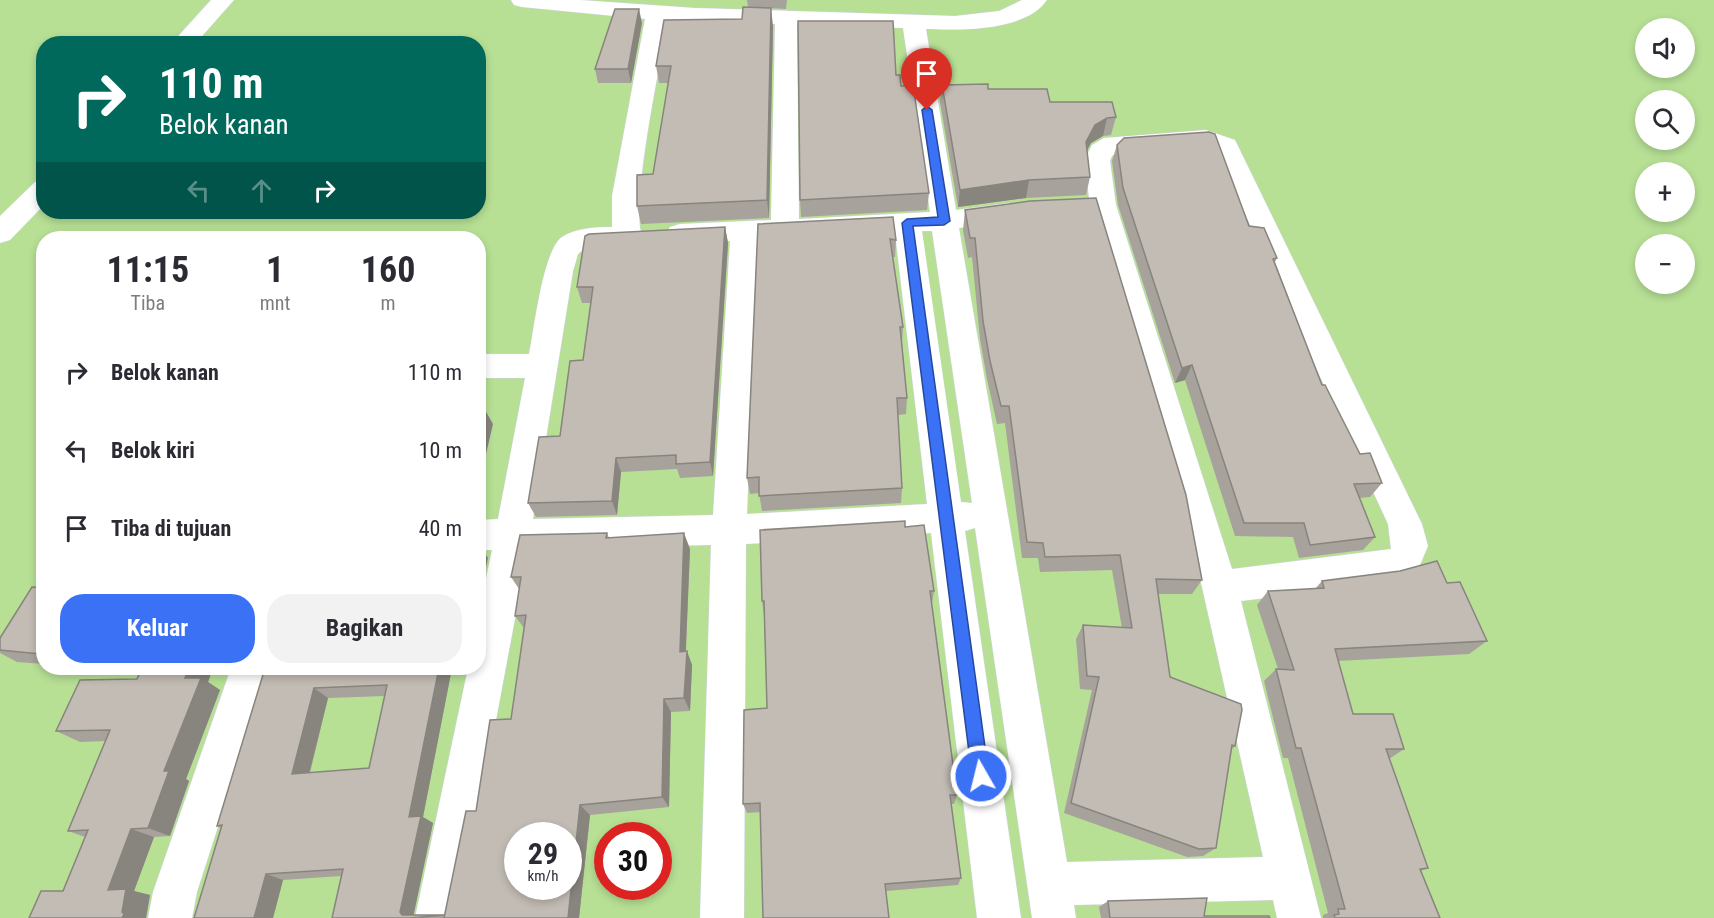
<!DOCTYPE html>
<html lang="id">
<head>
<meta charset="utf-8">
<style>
	:root { --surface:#fff; --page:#f2f2f3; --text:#2b2b33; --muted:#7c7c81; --accent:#3a71f5 }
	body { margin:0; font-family:"Roboto Condensed",sans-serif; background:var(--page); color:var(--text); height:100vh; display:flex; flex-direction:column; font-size:22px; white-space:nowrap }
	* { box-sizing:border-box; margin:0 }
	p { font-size:20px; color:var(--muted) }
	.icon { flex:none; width:33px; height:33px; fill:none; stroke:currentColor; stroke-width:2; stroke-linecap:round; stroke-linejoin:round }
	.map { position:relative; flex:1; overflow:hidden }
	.sheet { position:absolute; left:36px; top:231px; width:450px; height:444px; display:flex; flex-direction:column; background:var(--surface); border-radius:24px; box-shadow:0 3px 9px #0003 }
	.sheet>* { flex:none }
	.guide { position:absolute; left:36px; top:36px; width:450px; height:183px; border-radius:24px; box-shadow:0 3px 9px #0003; background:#00695c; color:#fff; overflow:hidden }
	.fabs { position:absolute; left:1635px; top:18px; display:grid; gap:12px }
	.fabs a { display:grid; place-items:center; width:60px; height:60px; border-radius:50%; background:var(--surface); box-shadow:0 3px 9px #0003; font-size:30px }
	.speed { position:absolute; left:504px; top:822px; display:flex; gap:12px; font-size:30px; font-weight:700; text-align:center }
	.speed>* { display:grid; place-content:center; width:78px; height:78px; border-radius:50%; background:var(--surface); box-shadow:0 3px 9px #0003; line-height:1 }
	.speed small { font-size:15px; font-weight:400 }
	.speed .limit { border:9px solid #d22; background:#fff; color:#111 }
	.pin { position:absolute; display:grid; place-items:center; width:51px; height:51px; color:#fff; margin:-62px -26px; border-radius:50% 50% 50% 0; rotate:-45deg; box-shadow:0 0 6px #0007 }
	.pin .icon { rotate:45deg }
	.me { position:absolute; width:66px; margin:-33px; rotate:352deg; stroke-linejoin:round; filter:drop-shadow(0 0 4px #0008) }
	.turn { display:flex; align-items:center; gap:21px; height:126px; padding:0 24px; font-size:27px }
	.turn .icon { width:78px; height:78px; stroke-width:2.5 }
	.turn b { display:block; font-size:42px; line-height:51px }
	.lanes { display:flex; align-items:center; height:57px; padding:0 24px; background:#0003; justify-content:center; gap:30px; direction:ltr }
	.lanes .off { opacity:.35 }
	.eta { display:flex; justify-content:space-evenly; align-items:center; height:102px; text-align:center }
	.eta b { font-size:36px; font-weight:700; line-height:42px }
	.button { display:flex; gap:12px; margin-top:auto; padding:12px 24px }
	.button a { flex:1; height:69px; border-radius:24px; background:var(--accent); color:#fff; font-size:24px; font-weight:700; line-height:69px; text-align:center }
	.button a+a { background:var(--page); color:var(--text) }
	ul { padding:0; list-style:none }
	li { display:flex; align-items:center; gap:18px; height:78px; padding:0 24px }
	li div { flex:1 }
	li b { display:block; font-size:22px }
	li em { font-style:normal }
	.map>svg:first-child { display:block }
	.green { fill:#b7e095; fill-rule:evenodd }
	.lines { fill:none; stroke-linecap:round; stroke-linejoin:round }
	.minor-casing { stroke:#ced3e0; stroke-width:1 }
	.minor { fill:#fff; fill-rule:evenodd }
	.wall { fill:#a7a29b; fill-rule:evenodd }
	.shaded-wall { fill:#88847e }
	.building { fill:#c2bcb4; stroke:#88847e; stroke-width:1.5; fill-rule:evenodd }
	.route { fill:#3a71f5; stroke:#26499f; stroke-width:1.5 }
</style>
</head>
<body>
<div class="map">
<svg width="1714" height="918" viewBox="0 0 1714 918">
	<rect width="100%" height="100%" fill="#eae0d9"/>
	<path class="green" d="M0,0H1714V918H0ZM1646,28H1684V68H1646ZM44,44H478V212H44ZM1646,100H1684V140H1646ZM1646,172H1684V212H1646ZM44,238H478V668H44ZM1646,244H1684V284H1646ZM518,836H568V886H518ZM608,836H658V886H608Z"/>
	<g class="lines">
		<defs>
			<g id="minor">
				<polygon points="211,0 234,0 195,44 171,44"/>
				<path d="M511,0H580L695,8L955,16L999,11L1022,0H1047C1025,32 960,30 926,29L956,210L1009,203L1019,205L1023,212L1019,219L959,228L1067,862L1263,857L1202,587L1090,205L1084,161L1092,145L1104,138L1206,130L1235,140L1422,524L1428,546L1417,572L1385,583L1241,601L1321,918H1277L1273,900L1074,905L1076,918H1032L975,528L965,531L1021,918H977L931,533L746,544L744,918H700L711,545L528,549L459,918H415L468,668H478V616L492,550H478V520L498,519L525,378H478V354H529C534,330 543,250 562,237C575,228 596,227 612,227V196L645,19L522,7L514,5ZM668,20L775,24L771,220L680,224L670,227L666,234L670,241L680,244L730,241L713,515L533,519L573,271L578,254C594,240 620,249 639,244L643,237C628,213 662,56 668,20ZM797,24L903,28L930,212L799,219ZM1203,146L1216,151L1388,524L1391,549L1232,569L1116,205L1110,161L1112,156L1119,152ZM922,231H932L972,503L961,502ZM895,233L927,504L747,514L758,240Z"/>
				<polygon points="44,179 44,205 10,240 0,243 0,216 35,182"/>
				<polygon points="231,668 269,668 197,892 192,918 148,918 153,892"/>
			</g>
		</defs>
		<use href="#minor" class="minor-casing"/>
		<use href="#minor" class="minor"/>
	</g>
	<g class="wall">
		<polygon points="747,0 787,0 786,9 748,7"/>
		<polygon points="642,23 631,83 598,83 595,69"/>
		<polygon points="773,26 769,218 641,224 637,206 653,174 668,83 659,83 656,66"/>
		<polygon points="896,75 901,86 929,193 927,210 801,217 800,200"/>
		<polygon points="942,85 988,89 1050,102 1116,117 1111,135 1103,136 1091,143 1087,150 1090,177 1086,195 1026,198 958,207 940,102"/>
		<polygon points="1117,145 1249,226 1277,258 1275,262 1322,385 1360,454 1382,483 1370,497 1359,498 1375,537 1363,550 1299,558 1293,537 1235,536 1185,380 1175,383 1118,205 1112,161"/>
		<polygon points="965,210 1202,580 1192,594 1158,594 1170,677 1235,746 1231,750 1216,848 1203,856 1187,857 1064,813 1092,690 1080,689 1076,639 1083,625 1122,628 1112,570 1040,572 1038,558 1022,558 1005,423 997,424 987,379 980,339 972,257 968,258 963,230"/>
		<polygon points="758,224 896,240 895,257 892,257 903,327 902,344 907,398 906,414 898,415 902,488 901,503 762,511 759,493 750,494 747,478"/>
		<polygon points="725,227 728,243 713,476 680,478 677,469 621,472 617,515 536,517 528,503 560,436 583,360 591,303 582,303 577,287"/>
		<polygon points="905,527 934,591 932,604 957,795 954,804 951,804 961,878 958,885 886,891 761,812 747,813 743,804 767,708 764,615 762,601"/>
		<path d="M607,533L609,538L690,549L686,651L692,665L690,711L671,712L669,807L590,815L579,918H332L341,876L283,880L273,918H194L221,828L217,826L265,668H452L423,817L433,823L413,915H445L476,811L511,719L524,628L515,616L519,589L511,577ZM385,696L369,768L310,773L328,698Z"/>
		<polygon points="1322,581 1447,583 1487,641 1469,654 1338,661 1353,714 1404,749 1389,759 1428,868 1421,871 1440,918 1323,918 1323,915 1328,913 1288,758 1283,758 1264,681 1276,669 1278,669 1257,605 1268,591 1315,589"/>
		<polygon points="44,588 44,664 17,662 0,653 0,638"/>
		<polygon points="142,668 213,668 208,682 220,690 186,779 189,781 170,836 154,837 134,891 150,895 146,918 63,891 85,837 68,831 105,741 80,742 56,731 137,679"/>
		<polygon points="1108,901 1204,916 1270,918 1101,918 1099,907"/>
	</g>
	<g class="shaded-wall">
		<polygon points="771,8 773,26 769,218 767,200"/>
		<polygon points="639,9 642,23 631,83 628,69"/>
		<polygon points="1107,118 1103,136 1091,143 1082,160 1086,142 1095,125"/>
		<polygon points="1029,180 1026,198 958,207 960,190"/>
		<polygon points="725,227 728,243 713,476 710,462"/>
		<polygon points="1192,365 1185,380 1175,383 1182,368"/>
		<polygon points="485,410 493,424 479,484 478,482 478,437"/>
		<polygon points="616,458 621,472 617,515 612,501"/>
		<polygon points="684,533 690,549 685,666 680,652"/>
		<polygon points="479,545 488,558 480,596 478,594"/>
		<polygon points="687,651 692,665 690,711 684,698"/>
		<polygon points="189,668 213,668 208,682 220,690 186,779 189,781 170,836 148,828 164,771 185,678"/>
		<polygon points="439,668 452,668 423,817 433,823 413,918 402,915 400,912 409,817"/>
		<polygon points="314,688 328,698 307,782 292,774"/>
		<polygon points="664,699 671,712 669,807 662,797"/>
		<polygon points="580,805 590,815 579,918 568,918"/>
		<polygon points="131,829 154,837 134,891 150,895 146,918 122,918 108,890"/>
		<polygon points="266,874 283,880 273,918 254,918"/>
	</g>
	<g class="building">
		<polygon points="743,7 771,8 767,200 637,206 637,175 653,174 671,66 656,66 664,20 742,19"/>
		<polygon points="615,9 639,9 628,69 595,69"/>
		<polygon points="798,21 893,21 896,75 900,75 901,86 913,85 929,193 800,200"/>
		<polygon points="988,84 988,89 1047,89 1050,102 1112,102 1116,117 1107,118 1095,125 1086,142 1090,177 1029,180 960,190 942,85"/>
		<polygon points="1209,132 1215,134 1249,226 1264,228 1277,258 1273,259 1322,385 1325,385 1360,454 1370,453 1382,483 1354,484 1375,537 1310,545 1304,523 1244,523 1192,365 1182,368 1123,188 1117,145 1124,138"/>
		<polygon points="1096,198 1186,495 1202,580 1156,579 1170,677 1241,704 1242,710 1235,746 1232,745 1216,848 1199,849 1071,803 1099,677 1087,676 1083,625 1132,628 1120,555 1045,557 1043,543 1027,542 1009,406 1001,406 990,361 983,321 975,238 970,238 965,210 1030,201"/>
		<polygon points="893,217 896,240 890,239 903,327 900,327 907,398 897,398 902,488 759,496 759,477 747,478 758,224"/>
		<polygon points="725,227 710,462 676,464 676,455 616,458 612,501 528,503 539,437 560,436 570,361 583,360 593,287 577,287 585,236 589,234"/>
		<polygon points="478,410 485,410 478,437"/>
		<polygon points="905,521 905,527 924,525 934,591 930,591 957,795 950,795 961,878 885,884 889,918 763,918 760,803 743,804 744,710 767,708 764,601 762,601 760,530"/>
		<path d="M607,533L606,538L684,533L680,652L687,651L684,698L664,699L662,797L580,805L568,918H444L466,811H476L490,720L511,719L526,615L515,616L521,577H511L520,535ZM518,836H568V886H518Z"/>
		<polygon points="1437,561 1447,583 1460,582 1487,641 1335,649 1353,714 1393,714 1404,749 1386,749 1428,868 1420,869 1440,918 1335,918 1334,915 1339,914 1338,909 1345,909 1301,748 1296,748 1276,669 1294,670 1268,591 1324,588 1322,581 1400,571"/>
		<polygon points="32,587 44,588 44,649 40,654 0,650 0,638"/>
		<polygon points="142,668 189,668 185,678 201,678 164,771 169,771 148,828 131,829 108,890 126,889 122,912 124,914 122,918 29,918 41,891 63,891 88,830 68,831 110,730 56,731 80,680 137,679"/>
		<path d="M265,668H439L409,817L421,816L400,912L402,915H445L410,918H332L343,869L266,874L254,918H194L222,825L217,826ZM387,685L369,768L292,774L314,688Z"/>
		<polygon points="1207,898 1204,916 1269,916 1270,918 1110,918 1108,901"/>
	</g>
	<polygon class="route" points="927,106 932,110 950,221 944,225 913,226 989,776 986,782 981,785 975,782 972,776 902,223 907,219 938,217 922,110"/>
</svg>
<div class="fabs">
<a><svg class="icon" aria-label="sound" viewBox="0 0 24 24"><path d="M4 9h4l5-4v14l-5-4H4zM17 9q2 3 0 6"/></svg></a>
<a><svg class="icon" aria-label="search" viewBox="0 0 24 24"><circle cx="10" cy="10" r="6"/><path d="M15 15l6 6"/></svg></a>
<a>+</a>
<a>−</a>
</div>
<div class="speed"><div>29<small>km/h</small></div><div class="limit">30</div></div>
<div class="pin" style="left:927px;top:110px;background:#d93025"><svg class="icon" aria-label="arrive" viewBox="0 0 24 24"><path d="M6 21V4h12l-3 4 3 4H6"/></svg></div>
<svg class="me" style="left:981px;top:776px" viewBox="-20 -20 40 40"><circle r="17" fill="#3a71f5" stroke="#fff" stroke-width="3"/><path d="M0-11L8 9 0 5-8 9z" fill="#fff"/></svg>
<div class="guide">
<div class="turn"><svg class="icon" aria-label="right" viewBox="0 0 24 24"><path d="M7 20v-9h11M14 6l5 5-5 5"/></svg><div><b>110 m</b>Belok kanan</div></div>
<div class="lanes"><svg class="icon off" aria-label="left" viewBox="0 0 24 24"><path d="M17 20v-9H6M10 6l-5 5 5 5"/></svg><svg class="icon off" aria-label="ahead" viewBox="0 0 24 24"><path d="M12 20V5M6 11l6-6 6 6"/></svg><svg class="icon" aria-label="right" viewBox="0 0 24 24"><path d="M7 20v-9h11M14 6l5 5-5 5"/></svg></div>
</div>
<section class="sheet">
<div class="eta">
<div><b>11:15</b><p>Tiba</p></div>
<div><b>1</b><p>mnt</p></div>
<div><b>160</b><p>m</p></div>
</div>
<ul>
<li><svg class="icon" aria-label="right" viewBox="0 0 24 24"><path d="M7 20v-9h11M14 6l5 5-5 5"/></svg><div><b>Belok kanan</b></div><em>110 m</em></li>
<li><svg class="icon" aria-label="left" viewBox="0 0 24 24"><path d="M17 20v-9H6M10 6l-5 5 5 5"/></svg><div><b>Belok kiri</b></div><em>10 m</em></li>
<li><svg class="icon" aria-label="arrive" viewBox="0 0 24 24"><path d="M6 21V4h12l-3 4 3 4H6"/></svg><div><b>Tiba di tujuan</b></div><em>40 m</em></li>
</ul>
<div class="button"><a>Keluar</a><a>Bagikan</a></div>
</section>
</div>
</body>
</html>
